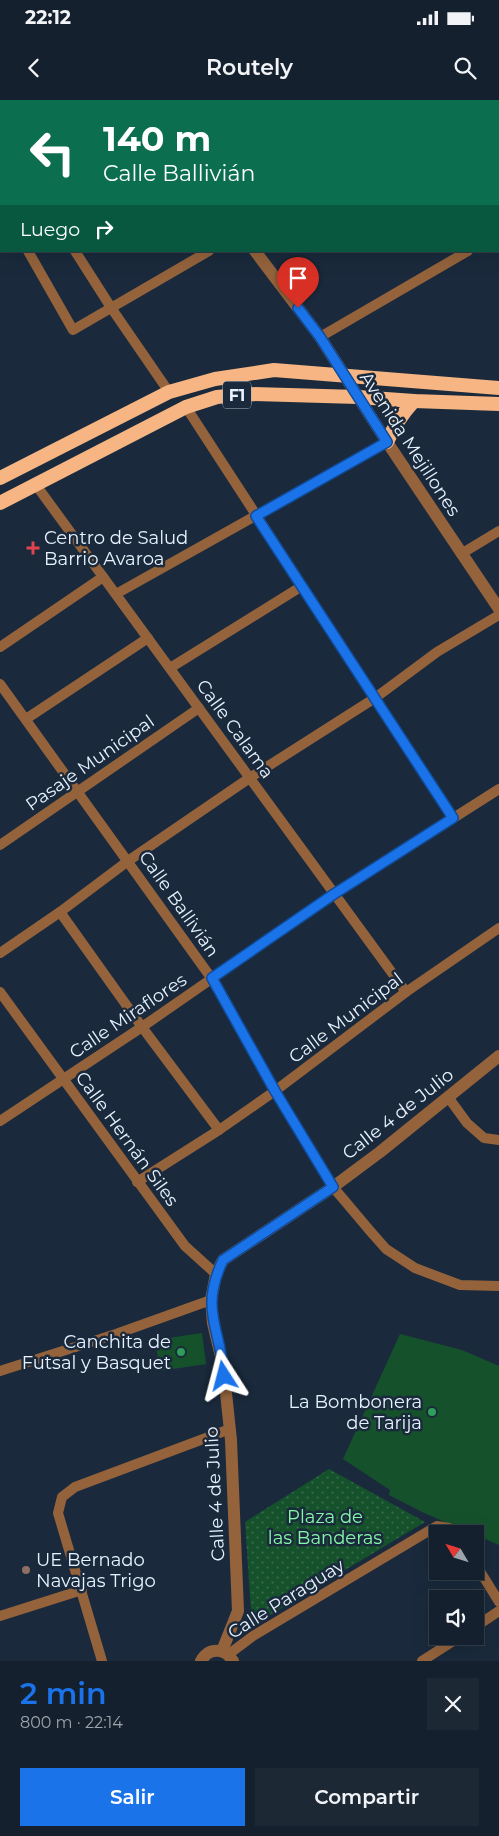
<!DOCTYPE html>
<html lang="es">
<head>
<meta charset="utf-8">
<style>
	:root { --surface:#14202d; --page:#1d2835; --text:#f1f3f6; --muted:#9da3aa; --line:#333e49; --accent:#1a73e8 }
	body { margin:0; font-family:Montserrat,sans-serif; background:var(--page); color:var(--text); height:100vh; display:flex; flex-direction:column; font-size:19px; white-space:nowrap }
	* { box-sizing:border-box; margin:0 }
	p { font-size:16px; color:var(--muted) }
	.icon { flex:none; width:28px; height:28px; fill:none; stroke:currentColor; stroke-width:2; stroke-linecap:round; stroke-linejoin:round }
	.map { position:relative; height:1561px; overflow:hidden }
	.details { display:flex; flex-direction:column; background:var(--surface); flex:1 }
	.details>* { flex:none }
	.guide { position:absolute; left:0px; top:0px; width:500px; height:152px; box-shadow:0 5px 20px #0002,0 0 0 1px var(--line); background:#0b6e4f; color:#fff; overflow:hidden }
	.needle { width:32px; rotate:308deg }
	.controls { position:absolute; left:429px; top:1425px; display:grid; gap:10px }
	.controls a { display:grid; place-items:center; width:55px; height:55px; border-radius:0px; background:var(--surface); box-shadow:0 5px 20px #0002,0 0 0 1px var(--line); font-size:25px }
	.pin { position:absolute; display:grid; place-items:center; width:42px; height:42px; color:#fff; margin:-51px -21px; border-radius:50% 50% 50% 0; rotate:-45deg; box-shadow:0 0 5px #0007 }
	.pin .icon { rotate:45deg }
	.me { position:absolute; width:55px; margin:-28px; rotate:351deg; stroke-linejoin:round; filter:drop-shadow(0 0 4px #0008) }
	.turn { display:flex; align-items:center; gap:18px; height:105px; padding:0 20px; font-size:22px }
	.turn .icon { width:65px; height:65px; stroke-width:2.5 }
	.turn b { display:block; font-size:35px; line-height:42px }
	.then { display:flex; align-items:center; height:48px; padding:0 20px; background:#0003; gap:10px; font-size:19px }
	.round { display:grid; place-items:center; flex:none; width:52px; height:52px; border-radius:0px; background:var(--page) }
	.headline { display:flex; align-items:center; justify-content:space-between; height:85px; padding:0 20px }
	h1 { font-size:30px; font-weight:600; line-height:38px; color:var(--accent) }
	.button { display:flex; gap:10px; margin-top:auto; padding:10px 20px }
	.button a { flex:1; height:58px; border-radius:0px; background:var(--accent); color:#fff; font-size:20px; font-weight:600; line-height:58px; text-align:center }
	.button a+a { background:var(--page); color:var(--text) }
	.status { display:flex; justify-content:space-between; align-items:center; height:35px; padding:0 25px; background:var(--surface); direction:ltr }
	.status svg { height:14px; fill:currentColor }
	header { display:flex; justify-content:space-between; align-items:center; height:65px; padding:0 20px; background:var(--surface); font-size:22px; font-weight:600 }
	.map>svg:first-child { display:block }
	.grass { fill:url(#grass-dots) }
	.garden { fill:#15522b }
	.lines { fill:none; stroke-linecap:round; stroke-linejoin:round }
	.minor { stroke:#94633c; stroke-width:10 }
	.tertiary { stroke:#94633c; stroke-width:12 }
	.trunk { stroke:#f6b582; stroke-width:14 }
	.route-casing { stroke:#114b97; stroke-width:12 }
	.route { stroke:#1a73e8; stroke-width:9 }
	.health-dot { fill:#e0444e; stroke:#1a2a3c; stroke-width:2 }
	.leisure-dot { fill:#2e9e5b; stroke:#1a2a3c; stroke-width:2 }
	.education-dot { fill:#8d6e63; stroke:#1a2a3c; stroke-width:2 }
	.labels { text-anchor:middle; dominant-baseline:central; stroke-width:5; stroke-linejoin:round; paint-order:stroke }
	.shield { fill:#1a2a3c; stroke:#aab6c4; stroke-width:1 }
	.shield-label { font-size:16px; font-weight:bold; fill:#e7f2fe }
	.street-label { font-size:18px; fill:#e7f2fe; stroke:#1a2a3c }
	.poi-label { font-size:18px; fill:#e7f2fe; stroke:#1a2a3c; text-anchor:start }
	.park-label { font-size:18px; fill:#84f8a6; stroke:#1a2a3c }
</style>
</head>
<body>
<div class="status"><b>22:12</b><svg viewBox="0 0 49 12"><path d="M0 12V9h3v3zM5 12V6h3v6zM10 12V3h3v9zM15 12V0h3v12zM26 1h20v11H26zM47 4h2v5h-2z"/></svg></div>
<header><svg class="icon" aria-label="back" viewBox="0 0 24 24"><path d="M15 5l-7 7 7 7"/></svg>Routely<svg class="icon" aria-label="search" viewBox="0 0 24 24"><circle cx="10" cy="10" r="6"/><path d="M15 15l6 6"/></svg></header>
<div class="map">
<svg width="499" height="1561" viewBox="0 0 499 1561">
	<defs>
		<pattern id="grass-dots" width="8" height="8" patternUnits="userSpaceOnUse" patternTransform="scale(1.25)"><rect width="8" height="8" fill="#15522b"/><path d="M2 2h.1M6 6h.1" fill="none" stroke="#376b4b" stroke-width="1.8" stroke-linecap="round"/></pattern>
	</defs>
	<rect width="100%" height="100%" fill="#1a2a3c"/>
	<polygon class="grass" points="329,1369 425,1422 252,1526 245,1422"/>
	<g class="garden">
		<polygon points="202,1233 206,1264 160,1271 155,1240"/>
		<polygon points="400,1234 462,1250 499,1266 499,1445 424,1413 389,1395 390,1390 343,1359"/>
	</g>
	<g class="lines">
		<g class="minor">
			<polyline points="208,1 210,0"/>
			<polyline points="470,1 472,0"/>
			<polyline points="0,105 1,107"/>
			<polyline points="28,151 73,230 209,151"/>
			<polyline points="75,151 112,209 169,292"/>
			<polyline points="320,237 468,151"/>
			<polyline points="186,307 453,718"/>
			<polyline points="36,385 406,892"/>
			<polyline points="461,454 499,431"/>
			<polyline points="116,494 387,342"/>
			<polyline points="0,547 103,477"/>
			<polyline points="170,568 302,486"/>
			<polyline points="0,584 212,879 275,991 333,1087 371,1132 386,1149 415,1168 460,1185 499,1186"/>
			<polyline points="26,619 148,538"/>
			<polyline points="0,745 199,608"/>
			<polyline points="60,812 142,927 219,1030"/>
			<polyline points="0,853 60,812 128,761 251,677 375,598 437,552 499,515"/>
			<polyline points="0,892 185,1146 216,1174"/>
			<polyline points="448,997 467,1023 484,1038 499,1040"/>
			<polyline points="0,1021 142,927 334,794 499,689"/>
			<polyline points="137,1082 219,1030 275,991 406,892 499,828"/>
			<polyline points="0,1271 116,1234 211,1200"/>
			<polyline points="475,1463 499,1502"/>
			<polyline points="0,1516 82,1490"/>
			<polyline points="475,1527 499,1511"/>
			<polyline points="229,1554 253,1536 437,1426 449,1428 456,1434"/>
			<polyline points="102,1561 58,1413 62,1397 75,1387 230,1329"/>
			<polyline points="422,1561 461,1536"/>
		</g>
		<g class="tertiary">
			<polyline points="149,0 150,1"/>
			<polyline points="164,0 165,1"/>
			<polyline points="255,151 320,237 387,342 499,509"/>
			<polyline points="222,1551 238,1511 231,1340 223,1265 213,1223 211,1200 216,1174 223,1160 333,1087 380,1052 499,956"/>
			<path d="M201,1561C209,1547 225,1548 233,1561"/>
		</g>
		<g class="trunk">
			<path d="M387,342C394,326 402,314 414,301"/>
			<polyline points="0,378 169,292 215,279 274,270 499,288"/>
			<polyline points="0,403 186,307 217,297 250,294 358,297 414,301 499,304"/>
		</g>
	</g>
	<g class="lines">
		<defs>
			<path id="route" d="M224,1276C221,1228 199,1211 223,1160L333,1087L275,991L212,878L334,794L453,718L256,416L387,342L320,237L298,208"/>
		</defs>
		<use href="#route" class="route-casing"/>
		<use href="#route" class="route"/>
	</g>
	<path class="health-dot" d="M30.5 440.5h5v5h5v5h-5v5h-5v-5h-5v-5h5z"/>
	<g class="leisure-dot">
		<circle cx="181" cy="1252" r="5"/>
		<circle cx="432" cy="1312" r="5"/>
	</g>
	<circle class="education-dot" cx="26" cy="1470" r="5"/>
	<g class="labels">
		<rect class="shield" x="223" y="281.5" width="28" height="27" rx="4"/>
		<g class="shield-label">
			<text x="237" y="295">F1</text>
		</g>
		<g class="street-label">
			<text transform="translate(410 344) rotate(57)">Avenida Mejillones</text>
			<text transform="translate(235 629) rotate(54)">Calle Calama</text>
			<text transform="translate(90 663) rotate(-35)">Pasaje Municipal</text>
			<text transform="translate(179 804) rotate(55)">Calle Ballivián</text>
			<text transform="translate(128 916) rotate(-34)">Calle Miraflores</text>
			<text transform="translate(346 918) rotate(-37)">Calle Municipal</text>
			<text transform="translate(398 1014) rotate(-38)">Calle 4 de Julio</text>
			<text transform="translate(127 1039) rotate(54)">Calle Hernán Siles</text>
			<text transform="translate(215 1394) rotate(-93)">Calle 4 de Julio</text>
			<text transform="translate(286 1499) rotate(-32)">Calle Paraguay</text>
		</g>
		<g class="poi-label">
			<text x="44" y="438">Centro de Salud<tspan x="44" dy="21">Barrio Avaroa</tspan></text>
			<text x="171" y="1242" text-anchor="end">Canchita de<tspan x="171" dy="21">Futsal y Basquet</tspan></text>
			<text x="422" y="1302" text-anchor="end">La Bombonera<tspan x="422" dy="21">de Tarija</tspan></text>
			<text x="36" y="1460">UE Bernado<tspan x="36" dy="21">Navajas Trigo</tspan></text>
		</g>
		<g class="park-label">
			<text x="325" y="1417">Plaza de<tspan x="325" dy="21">las Banderas</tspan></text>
		</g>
	</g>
</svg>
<div class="controls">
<a><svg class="needle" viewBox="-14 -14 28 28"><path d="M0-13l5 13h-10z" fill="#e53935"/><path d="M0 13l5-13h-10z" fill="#9da3aa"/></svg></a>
<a><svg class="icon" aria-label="sound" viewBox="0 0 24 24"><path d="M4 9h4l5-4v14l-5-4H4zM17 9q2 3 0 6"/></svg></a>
</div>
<div class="pin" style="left:298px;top:208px;background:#d93025"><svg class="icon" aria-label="arrive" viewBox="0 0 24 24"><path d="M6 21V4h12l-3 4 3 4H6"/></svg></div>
<svg class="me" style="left:224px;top:1276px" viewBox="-20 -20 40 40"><path d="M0-17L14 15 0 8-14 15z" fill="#1a73e8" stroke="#fff" stroke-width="4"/></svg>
<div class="guide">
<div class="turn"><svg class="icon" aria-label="left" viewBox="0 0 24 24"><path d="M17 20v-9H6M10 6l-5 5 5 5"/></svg><div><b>140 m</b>Calle Ballivián</div></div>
<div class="then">Luego<svg class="icon" aria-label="right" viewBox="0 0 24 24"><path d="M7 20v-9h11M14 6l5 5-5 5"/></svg></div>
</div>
</div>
<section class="details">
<div class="headline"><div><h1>2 min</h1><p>800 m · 22:14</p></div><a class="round"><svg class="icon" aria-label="close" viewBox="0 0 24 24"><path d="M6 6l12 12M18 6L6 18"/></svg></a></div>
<div class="button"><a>Salir</a><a>Compartir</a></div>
</section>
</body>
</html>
